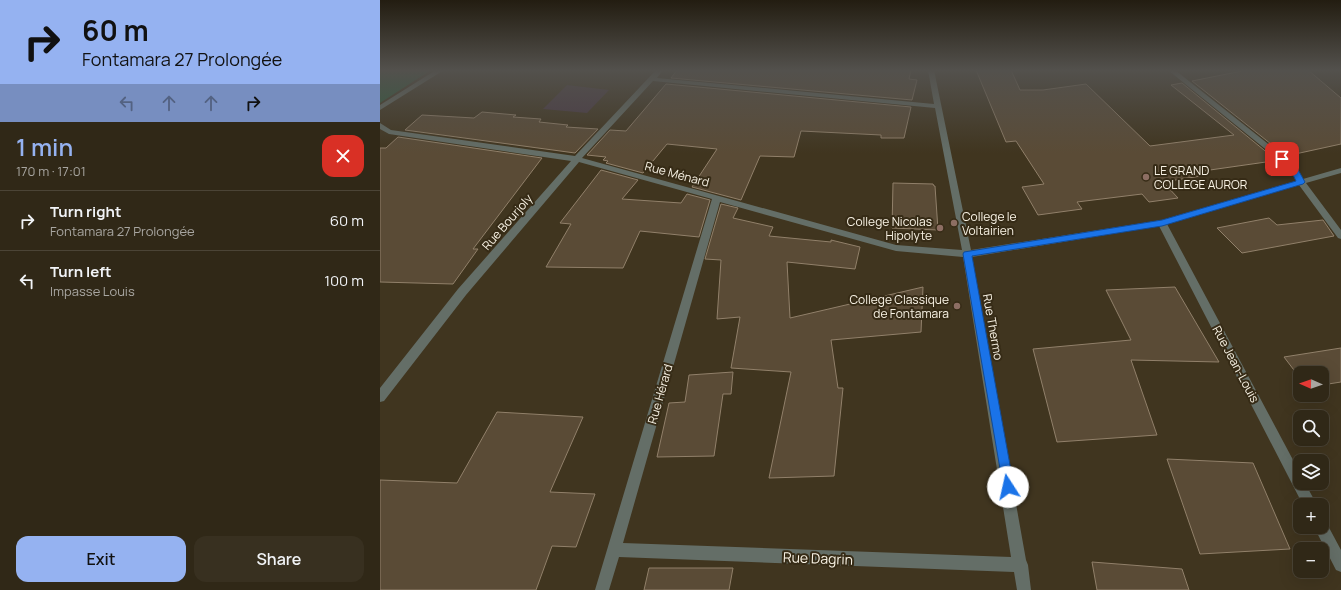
<!DOCTYPE html>
<html lang="en">
<head>
<meta charset="utf-8">
<style>
	:root { --surface:#302817; --page:#383020; --text:#f1f3f6; --muted:#a8a6a1; --line:#4b4436; --accent:#95b2f1 }
	body { margin:0; font-family:Manrope,sans-serif; background:var(--page); color:var(--text); height:100vh; display:flex; flex-direction:column; font-size:15px; white-space:nowrap }
	* { box-sizing:border-box; margin:0 }
	p { font-size:13px; color:var(--muted) }
	.icon { flex:none; width:22px; height:22px; fill:none; stroke:currentColor; stroke-width:2; stroke-linecap:round; stroke-linejoin:round }
	.map { position:relative; flex:1; overflow:hidden }
	.side { display:flex; flex-direction:column; background:var(--surface); width:380px }
	.side>* { flex:none }
	.top-card { background:#95b2f1; color:#111; overflow:hidden }
	.needle { width:26px; rotate:272deg }
	.tools { position:absolute; left:913px; top:366px; display:grid; gap:8px }
	.tools a { display:grid; place-items:center; width:36px; height:36px; border-radius:8px; background:var(--surface); box-shadow:0 4px 16px #0002,0 0 0 1px var(--line); font-size:20px }
	.pin { position:absolute; display:grid; place-items:center; width:34px; height:34px; color:#fff; margin:-17px; border-radius:8px; box-shadow:0 2px 6px #0006 }
	.me { position:absolute; width:44px; margin:-22px; rotate:350deg; stroke-linejoin:round; filter:drop-shadow(0 0 3px #0008) }
	.turn { display:flex; align-items:center; gap:14px; height:84px; padding:0 16px; font-size:18px }
	.turn .icon { width:52px; height:52px; stroke-width:2.5 }
	.turn b { display:block; font-size:28px; line-height:34px }
	.lanes { display:flex; align-items:center; height:38px; padding:0 16px; background:#0003; justify-content:center; gap:20px; direction:ltr }
	.lanes .off { opacity:.35 }
	.round { display:grid; place-items:center; flex:none; width:42px; height:42px; border-radius:12px; background:var(--page) }
	.overview { display:flex; align-items:center; justify-content:space-between; height:68px; padding:0 16px }
	h1 { font-size:24px; font-weight:600; line-height:30px; color:var(--accent) }
	.primary-button { display:flex; gap:8px; margin-top:auto; padding:8px 16px }
	.primary-button a { flex:1; height:46px; border-radius:12px; background:var(--accent); color:#111; font-size:16px; font-weight:600; line-height:46px; text-align:center }
	.primary-button a+a { background:var(--page); color:var(--text) }
	ul { padding:0; list-style:none }
	li { display:flex; align-items:center; gap:12px; height:60px; padding:0 16px; border-top:1px solid var(--line) }
	li div { flex:1 }
	li b { display:block; font-size:15px }
	li em { font-style:normal }
	main { display:flex; flex:1; min-height:0 }
	.map>svg:first-child { display:block }
	.education { fill:#493945 }
	.green { fill:#285c3b }
	.building { fill:#5a4b36; stroke:#91806a }
	.lines { fill:none; stroke-linecap:round; stroke-linejoin:round }
	.minor { fill:#646e67; fill-rule:evenodd }
	.route { fill:#1a73e8; stroke:#114b97 }
	.education-dot { fill:#8d6e63; stroke:#362b16; stroke-width:1.5 }
	.labels { text-anchor:middle; dominant-baseline:central; stroke-width:4; stroke-linejoin:round; paint-order:stroke }
	.poi-label { font-size:12px; fill:#f9f3e5; stroke:#362b16; text-anchor:start }
	.street-label { font-size:12px; fill:#f9f3e5; stroke:#362b16 }
	.near-street-label { font-size:14px; fill:#f9f3e5; stroke:#362b16 }
</style>
</head>
<body>
<main>
<section class="side">
<div class="top-card">
<div class="turn"><svg class="icon" aria-label="right" viewBox="0 0 24 24"><path d="M7 20v-9h11M14 6l5 5-5 5"/></svg><div><b>60 m</b>Fontamara 27 Prolongée</div></div>
<div class="lanes"><svg class="icon off" aria-label="left" viewBox="0 0 24 24"><path d="M17 20v-9H6M10 6l-5 5 5 5"/></svg><svg class="icon off" aria-label="ahead" viewBox="0 0 24 24"><path d="M12 20V5M6 11l6-6 6 6"/></svg><svg class="icon off" aria-label="ahead" viewBox="0 0 24 24"><path d="M12 20V5M6 11l6-6 6 6"/></svg><svg class="icon" aria-label="right" viewBox="0 0 24 24"><path d="M7 20v-9h11M14 6l5 5-5 5"/></svg></div>
</div>
<div class="overview"><div><h1>1 min</h1><p>170 m · 17:01</p></div><a class="round" style="background:#d93025;color:#fff"><svg class="icon" aria-label="close" viewBox="0 0 24 24"><path d="M6 6l12 12M18 6L6 18"/></svg></a></div>
<ul>
<li><svg class="icon" aria-label="right" viewBox="0 0 24 24"><path d="M7 20v-9h11M14 6l5 5-5 5"/></svg><div><b>Turn right</b><p>Fontamara 27 Prolongée</p></div><em>60 m</em></li>
<li><svg class="icon" aria-label="left" viewBox="0 0 24 24"><path d="M17 20v-9H6M10 6l-5 5 5 5"/></svg><div><b>Turn left</b><p>Impasse Louis</p></div><em>100 m</em></li>
</ul>
<div class="primary-button"><a>Exit</a><a>Share</a></div>
</section>
<div class="map">
<svg width="961" height="590" viewBox="0 0 961 590">
	<rect width="100%" height="100%" fill="#40351f"/>
	<polygon class="education" points="187,85 229,90 207,113 163,109"/>
	<polygon class="green" points="0,70 51,70 0,103"/>
	<g class="building">
		<polygon points="297,70 531,70 529,79 537,80 532,100 291,78"/>
		<polygon points="596,70 631,70 640,90 663,90 706,84 770,146 854,135 791,85 802,83 895,159 890,159 893,161 816,172 821,176 783,182 798,198 769,202 762,194 697,202 702,209 658,215 642,187 664,184 636,141 626,142"/>
		<polygon points="867,70 928,70 961,98 961,144 906,156 812,81"/>
		<polygon points="286,84 531,107 524,138 501,138 501,135 421,131 414,157 380,156 361,200 312,187 337,149 287,144 263,173 226,163 228,161 223,160 226,157 207,155 230,130 246,131"/>
		<polygon points="102,112 136,115 133,117 161,119 159,122 188,125 186,127 218,129 195,153 25,130 42,115 94,118"/>
		<polygon points="18,137 162,158 93,249 98,249 73,284 0,282 0,148 6,148"/>
		<polygon points="221,170 258,180 242,199 301,203 307,194 330,200 319,237 260,231 243,268 166,267 191,224 180,223"/>
		<polygon points="513,183 553,184 554,186 555,186 558,230 512,228"/>
		<polygon points="341,204 358,208 353,218 393,227 389,236 451,242 451,240 480,247 475,269 407,262 410,318 543,287 541,332 451,340 458,388 463,388 454,476 389,478 411,372 351,368 360,317 337,319 341,260 325,259"/>
		<polygon points="889,218 897,225 943,220 954,236 862,253 837,228"/>
		<polygon points="795,287 839,362 751,360 777,435 677,442 653,349 751,340 726,290"/>
		<polygon points="961,348 961,382 942,385 942,373 920,373 920,378 904,357"/>
		<polygon points="353,372 351,394 343,394 334,456 277,457 289,403 305,402 309,375"/>
		<polygon points="117,412 203,417 170,492 215,494 196,547 172,546 156,590 0,590 0,480 77,483"/>
		<polygon points="787,459 873,463 910,549 820,554"/>
		<polygon points="712,562 802,569 809,590 717,590"/>
		<polygon points="269,568 353,568 349,590 264,590"/>
	</g>
	<g class="lines">
		<g class="minor">
			<polygon points="56,70 64,70 0,110 0,105"/>
			<path d="M276,70H283L277,78L554,104L548,70H554L591,250L782,220L916,181L910,169L788,70H795L916,166L923,179L961,168V173L926,183L961,230V239L958,238L919,185L787,224L920,473V483H925L937,505H923L779,226L592,257L646,560L648,565L651,590H637L634,572L239,557L229,590H215L332,199L199,162L86,295L4,401L0,402V388L78,289L191,161L9,134L0,129V123L11,130L195,156ZM273,81L555,108L582,250L516,245L202,158ZM340,202L516,251L583,257L631,557L243,543Z"/>
			<polygon points="942,521 946,522 961,550 961,572 956,570 934,527 942,527"/>
		</g>
	</g>
	<linearGradient id="sky" x2="0" y2="1"><stop stop-color="#231d11"/><stop offset="0.46" stop-color="#53514d"/><stop offset="1" stop-color="#53514d" stop-opacity="0"/></linearGradient>
	<rect width="961" height="153" fill="url(#sky)"/>
	<polygon class="route" points="902,157 916,166 925,182 923,184 782,226 592,256 634,487 632,492 628,493 624,492 583,254 584,252 782,220 916,181 910,169 898,159"/>
	<g class="education-dot">
		<circle cx="766" cy="177" r="4"/>
		<circle cx="574" cy="223" r="4"/>
		<circle cx="560" cy="228" r="4"/>
		<circle cx="577" cy="306" r="4"/>
	</g>
	<g class="labels">
		<g class="poi-label">
			<text x="774" y="170">LE GRAND<tspan x="774" dy="14">COLLEGE AUROR</tspan></text>
			<text x="582" y="216">College le<tspan x="582" dy="14">Voltairien</tspan></text>
			<text x="552" y="221" text-anchor="end">College Nicolas<tspan x="552" dy="14">Hipolyte</tspan></text>
			<text x="569" y="299" text-anchor="end">College Classique<tspan x="569" dy="14">de Fontamara</tspan></text>
		</g>
		<g class="street-label">
			<text transform="translate(297 174) rotate(15)">Rue Ménard</text>
			<text transform="translate(127 222) rotate(-49)">Rue Bourjoly</text>
			<text transform="translate(613 327) rotate(80)">Rue Thermo</text>
			<text transform="translate(856 364) rotate(62)">Rue Jean-Louis</text>
			<text transform="translate(280 394) rotate(-74)">Rue Hérard</text>
		</g>
		<g class="near-street-label">
			<text transform="translate(438 558) rotate(2)">Rue Dagrin</text>
		</g>
	</g>
</svg>
<div class="tools">
<a><svg class="needle" viewBox="-14 -14 28 28"><path d="M0-13l5 13h-10z" fill="#e53935"/><path d="M0 13l5-13h-10z" fill="#a8a6a1"/></svg></a>
<a><svg class="icon" aria-label="search" viewBox="0 0 24 24"><circle cx="10" cy="10" r="6"/><path d="M15 15l6 6"/></svg></a>
<a><svg class="icon" aria-label="layers" viewBox="0 0 24 24"><path d="M12 4l9 5-9 5-9-5zM3 14l9 5 9-5"/></svg></a>
<a>+</a>
<a>−</a>
</div>
<div class="pin" style="left:902px;top:159px;background:#d93025"><svg class="icon" aria-label="arrive" viewBox="0 0 24 24"><path d="M6 21V4h12l-3 4 3 4H6"/></svg></div>
<svg class="me" style="left:628px;top:487px" viewBox="-20 -20 40 40"><circle r="19" fill="#fff"/><path d="M0-13L10 11 0 6-10 11z" fill="#1a73e8"/></svg>
</div>
</main>
</body>
</html>
